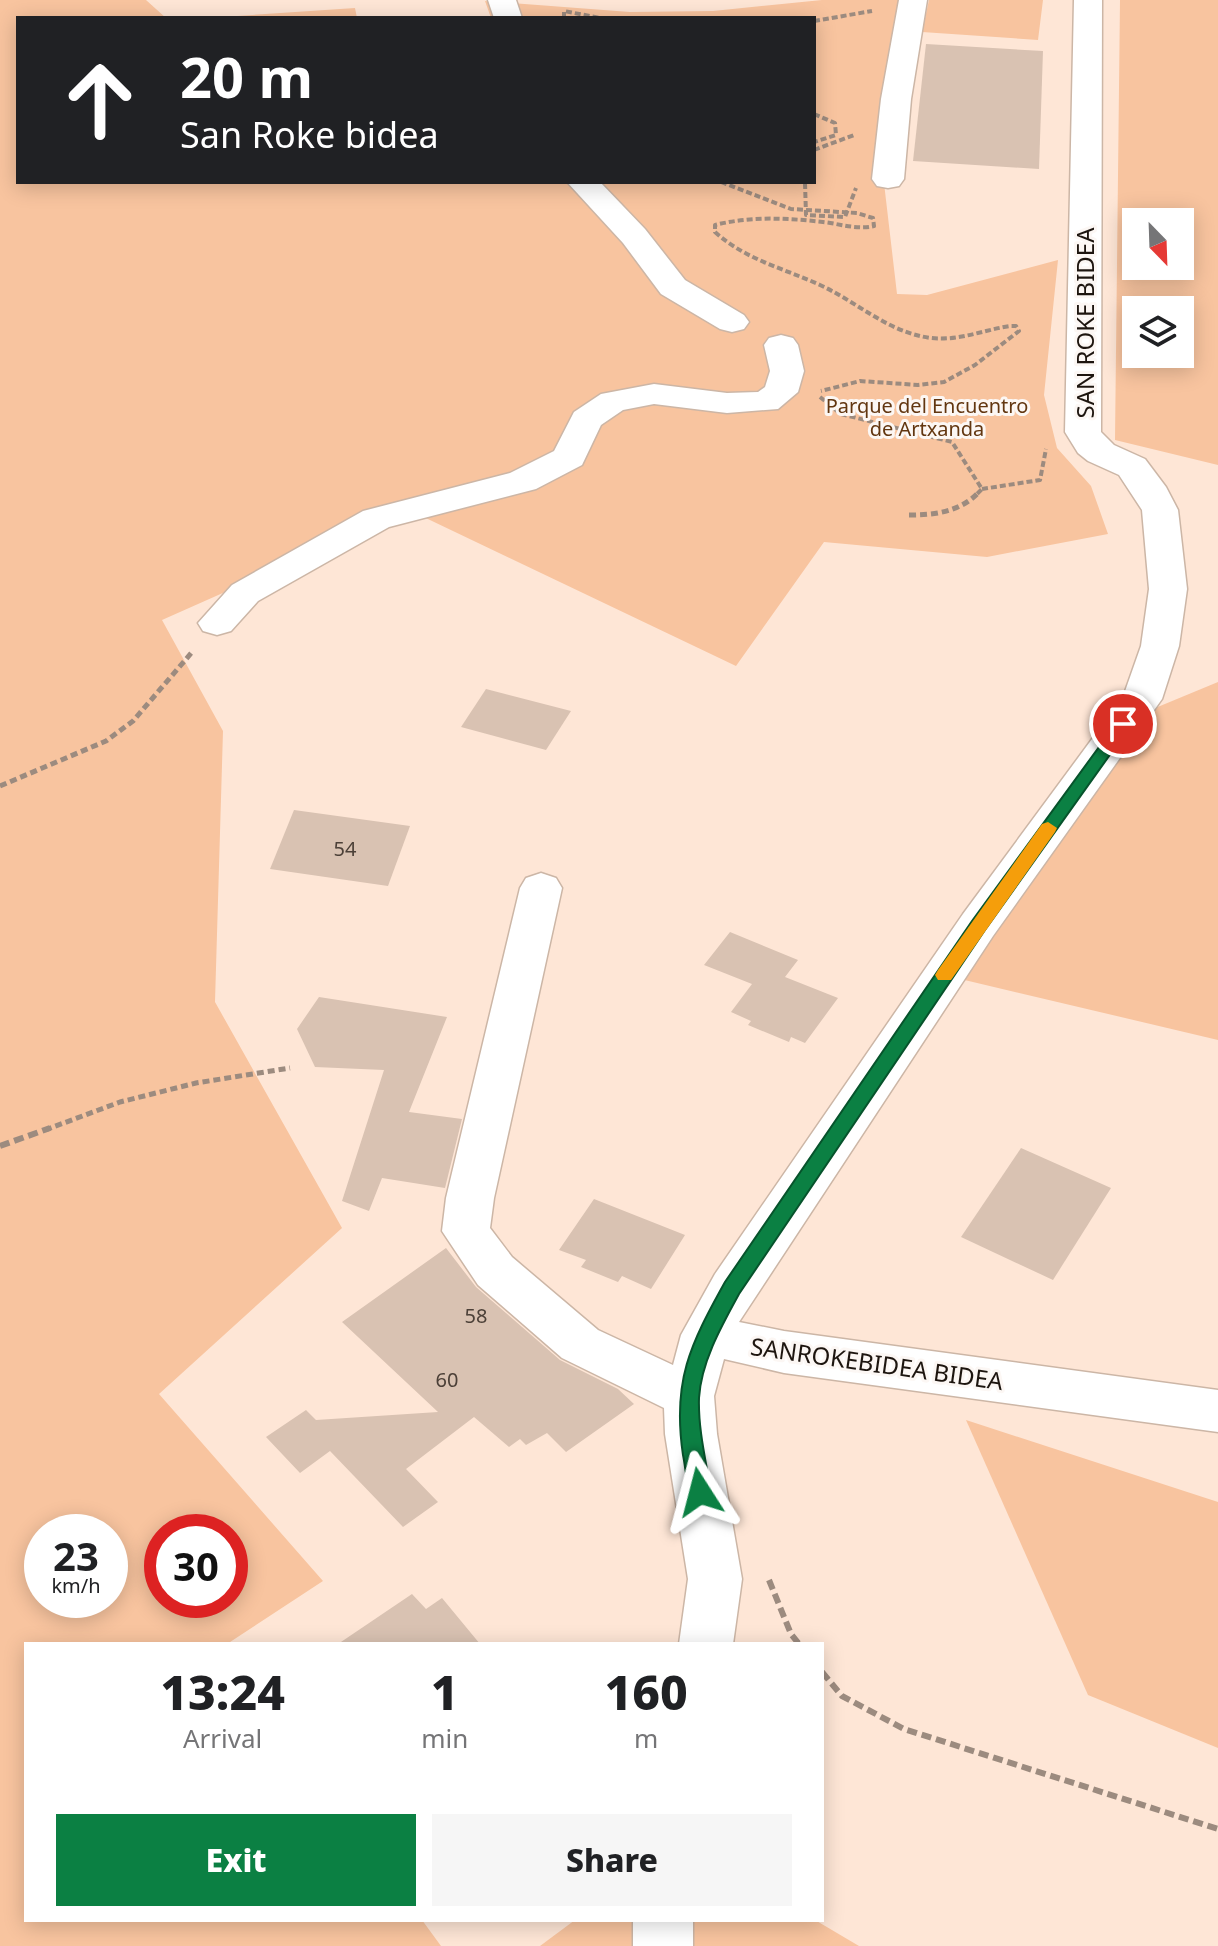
<!DOCTYPE html>
<html lang="en">
<head>
<meta charset="utf-8">
<style>
	:root { --surface:#fff; --page:#f6f6f6; --text:#202124; --muted:#757577; --accent:#0b8043 }
	body { margin:0; font-family:"Noto Sans",sans-serif; background:var(--page); color:var(--text); height:100vh; display:flex; flex-direction:column; font-size:30px; white-space:nowrap }
	* { box-sizing:border-box; margin:0 }
	p { font-size:26px; color:var(--muted) }
	.icon { flex:none; width:44px; height:44px; fill:none; stroke:currentColor; stroke-width:2; stroke-linecap:round; stroke-linejoin:round }
	.map { position:relative; flex:1; overflow:hidden }
	.side { position:absolute; left:24px; top:1642px; width:800px; height:280px; display:flex; flex-direction:column; background:var(--surface); border-radius:0px; box-shadow:0 4px 20px #0003 }
	.side>* { flex:none }
	.guide { position:absolute; left:16px; top:16px; width:800px; height:168px; border-radius:0px; box-shadow:0 4px 20px #0003; background:#202124; color:#fff; overflow:hidden }
	.needle { width:52px; rotate:157deg }
	.tools { position:absolute; left:1122px; top:208px; display:grid; gap:16px }
	.tools a { display:grid; place-items:center; width:72px; height:72px; border-radius:0px; background:var(--surface); box-shadow:0 4px 20px #0003; font-size:40px }
	.speed { position:absolute; left:24px; top:1514px; display:flex; gap:16px; font-size:40px; font-weight:700; text-align:center }
	.speed>* { display:grid; place-content:center; width:104px; height:104px; border-radius:50%; background:var(--surface); box-shadow:0 4px 20px #0003; line-height:1 }
	.speed small { font-size:20px; font-weight:400 }
	.speed .limit { border:12px solid #d22; background:#fff; color:#111 }
	.pin { position:absolute; display:grid; place-items:center; width:68px; height:68px; color:#fff; margin:-34px; border:4px solid #fff; border-radius:50%; box-shadow:0 2px 8px #0007 }
	.me { position:absolute; width:88px; margin:-44px; rotate:351deg; stroke-linejoin:round; filter:drop-shadow(0 0 6px #0008) }
	.turn { display:flex; align-items:center; gap:28px; height:168px; padding:0 32px; font-size:36px }
	.turn .icon { width:104px; height:104px; stroke-width:2.5 }
	.turn b { display:block; font-size:56px; line-height:68px }
	.eta { display:flex; justify-content:space-evenly; align-items:center; height:136px; text-align:center }
	.eta b { font-size:48px; font-weight:800; line-height:56px }
	.primary-button { display:flex; gap:16px; margin-top:auto; padding:16px 32px }
	.primary-button a { flex:1; height:92px; border-radius:0px; background:var(--accent); color:#fff; font-size:32px; font-weight:800; line-height:92px; text-align:center }
	.primary-button a+a { background:var(--page); color:var(--text) }
	.map>svg:first-child { display:block }
	.green { fill:#f8c49f; fill-rule:evenodd }
	.building { fill:#d9c2b2 }
	.lines { fill:none; stroke-linecap:round; stroke-linejoin:round }
	.minor-casing { stroke:#ccb6a6; stroke-width:3 }
	.path-far2 { stroke:#9c8b7f; stroke-width:4; stroke-dasharray:6 3; stroke-linecap:butt }
	.path-far1 { stroke:#9c8b7f; stroke-width:5; stroke-dasharray:7 4; stroke-linecap:butt }
	.path { stroke:#9c8b7f; stroke-width:6; stroke-dasharray:10 5; stroke-linecap:butt }
	.minor { fill:#fff; fill-rule:evenodd }
	.path-bridge { stroke:#9c8b7f; stroke-width:4; stroke-dasharray:6 3; stroke-linecap:butt }
	.route { fill:#0b8043; stroke:#07532c; stroke-width:2 }
	.slow { fill:#f59e0b }
	.labels { text-anchor:middle; dominant-baseline:central; stroke-width:6; stroke-linejoin:round; paint-order:stroke }
	.far-park-label { font-size:20px; fill:#623610; stroke:#fcf7f4 }
	.number-label { font-size:20px; fill:#4c4038 }
	.street-label { font-size:24px; fill:#1d150f; stroke:#fcf7f4 }
</style>
</head>
<body>
<div class="map">
<svg width="1218" height="1946" viewBox="0 0 1218 1946">
	<rect width="100%" height="100%" fill="#fee6d6"/>
	<g class="green">
		<path d="M0,0H146L166,18H18V182H814V18H491L485,1L630,12L713,11L822,0H907L884,183L897,294L927,295L1058,260L1044,395L1057,448L1091,486L1108,534L987,557L824,542L736,666L409,510L162,620L223,731L215,1002L342,1228L159,1394L323,1581L227,1644H26V1920H422L441,1946H0ZM42,1532H110V1600H42ZM162,1532H230V1600H162Z"/>
		<polygon points="929,0 1043,0 1038,40 922,32"/>
		<path d="M1120,0H1218V465L1115,440ZM1136,222H1180V266H1136ZM1136,310H1180V354H1136Z"/>
		<polygon points="355,8 357,18 207,18"/>
		<polygon points="1218,682 1218,1040 952,977 1148,711"/>
		<polygon points="966,1420 1218,1502 1218,1748 1088,1695"/>
		<polygon points="575,1920 815,1920 859,1946 540,1946"/>
	</g>
	<g class="building">
		<polygon points="926,44 1043,51 1039,169 913,161"/>
		<polygon points="486,689 571,711 546,750 461,727"/>
		<polygon points="294,810 410,826 388,886 270,869"/>
		<polygon points="730,932 798,960 785,977 838,998 805,1043 791,1037 789,1042 748,1025 751,1021 731,1012 752,984 704,965"/>
		<polygon points="319,997 447,1017 409,1112 462,1119 445,1188 382,1178 369,1211 342,1201 384,1070 315,1067 297,1029"/>
		<polygon points="1021,1148 1111,1188 1053,1280 961,1237"/>
		<polygon points="594,1199 685,1235 651,1289 622,1276 618,1282 581,1267 586,1260 559,1250"/>
		<polygon points="446,1248 476,1287 560,1360 618,1389 634,1404 566,1452 547,1433 526,1445 520,1439 509,1447 474,1417 406,1469 438,1502 403,1527 330,1451 300,1473 266,1437 306,1410 316,1420 438,1412 342,1322"/>
		<polygon points="412,1594 426,1609 442,1598 480,1644 338,1644"/>
	</g>
	<g class="lines">
		<defs>
			<g id="minor">
				<polygon points="488,0 516,0 522,18 494,18"/>
				<polygon points="899,0 927,0 911,99 904,179 899,186 888,188 877,186 872,179 881,99"/>
				<polygon points="1074,0 1102,0 1101,432 1114,445 1145,459 1166,487 1178,510 1187,589 1179,646 1162,699 993,936 739,1322 784,1331 1218,1390 1218,1432 784,1373 724,1359 714,1396 717,1434 742,1579 733,1644 679,1644 688,1579 665,1434 664,1408 562,1358 478,1285 442,1231 446,1198 520,888 526,878 541,873 556,878 562,888 494,1198 490,1228 512,1257 598,1330 673,1365 681,1335 715,1274 963,914 1123,697 1141,646 1149,589 1142,510 1119,475 1088,461 1078,453 1065,432"/>
				<polygon points="567,182 600,182 645,229 685,280 744,315 749,322 744,329 732,332 720,329 661,294 623,243"/>
				<polygon points="781,335 793,338 798,345 804,371 798,392 778,409 727,413 654,404 623,410 601,425 582,465 536,489 389,527 258,601 231,631 217,635 203,631 198,623 232,585 363,511 510,473 554,451 574,412 601,394 654,384 727,393 758,392 765,387 770,371 764,345 769,338"/>
				<rect x="633" y="1920" width="60" height="26"/>
			</g>
		</defs>
		<use href="#minor" class="minor-casing"/>
		<g class="path-far2">
			<polyline points="564,18 564,11 600,18"/>
			<polyline points="814,21 872,11"/>
			<polyline points="814,114 835,123 836,135 814,142"/>
			<polyline points="814,150 854,135"/>
			<path d="M721,182L791,209L857,213L873,218L874,226C857,230 841,224 823,222C787,218 751,216 715,225V232C746,260 783,268 820,285C859,303 887,332 931,338C960,341 983,330 1010,326H1016L1019,331L975,365L944,382L918,385L860,381L821,391"/>
			<polyline points="820,397 841,414 952,442 982,489 977,494"/>
			<polyline points="982,489 1040,480 1046,449"/>
		</g>
		<g class="path-far1">
			<path d="M909,515C935,515 960,512 979,492"/>
			<polyline points="0,786 106,741 133,721 193,651"/>
			<polyline points="45,1130 120,1102 196,1083 290,1068"/>
		</g>
		<g class="path">
			<polyline points="0,1146 50,1128"/>
			<polyline points="769,1580 791,1634 799,1644"/>
			<polyline points="822,1672 842,1696 904,1729 1218,1829"/>
		</g>
		<use href="#minor" class="minor"/>
		<polyline class="path-bridge" points="805,183 806,215 845,217 856,188"/>
	</g>
	<path class="route" d="M1123,719L1129,721L1132,724L1129,728L985,930L739,1294C722,1325 701,1362 699,1398C698,1429 706,1461 711,1492L708,1498L700,1501L692,1498C686,1485 686,1469 683,1455C672,1381 690,1345 725,1282L972,921L1118,721Z"/>
	<polygon class="slow" points="1048,822 1057,828 1055,832 951,980 938,980 935,975 938,970 1042,824"/>
	<g class="labels">
		<g class="far-park-label">
			<text x="927" y="405">Parque del Encuentro<tspan x="927" dy="23">de Artxanda</tspan></text>
		</g>
		<g class="number-label">
			<text x="345" y="848">54</text>
			<text x="476" y="1315">58</text>
			<text x="447" y="1379">60</text>
		</g>
		<g class="street-label">
			<text transform="translate(1084 323) rotate(-90)">SAN ROKE BIDEA</text>
			<text transform="translate(877 1363) rotate(8)">SANROKEBIDEA BIDEA</text>
		</g>
	</g>
</svg>
<div class="tools">
<a><svg class="needle" viewBox="-14 -14 28 28"><path d="M0-13l5 13h-10z" fill="#e53935"/><path d="M0 13l5-13h-10z" fill="#757577"/></svg></a>
<a><svg class="icon" aria-label="layers" viewBox="0 0 24 24"><path d="M12 4l9 5-9 5-9-5zM3 14l9 5 9-5"/></svg></a>
</div>
<div class="speed"><div>23<small>km/h</small></div><div class="limit">30</div></div>
<div class="pin" style="left:1123px;top:724px;background:#d93025"><svg class="icon" aria-label="arrive" viewBox="0 0 24 24"><path d="M6 21V4h12l-3 4 3 4H6"/></svg></div>
<svg class="me" style="left:700px;top:1492px" viewBox="-20 -20 40 40"><path d="M0-17L14 15 0 8-14 15z" fill="#0b8043" stroke="#fff" stroke-width="4"/></svg>
<div class="guide">
<div class="turn"><svg class="icon" aria-label="ahead" viewBox="0 0 24 24"><path d="M12 20V5M6 11l6-6 6 6"/></svg><div><b>20 m</b>San Roke bidea</div></div>
</div>
<section class="side">
<div class="eta">
<div><b>13:24</b><p>Arrival</p></div>
<div><b>1</b><p>min</p></div>
<div><b>160</b><p>m</p></div>
</div>
<div class="primary-button"><a>Exit</a><a>Share</a></div>
</section>
</div>
</body>
</html>
